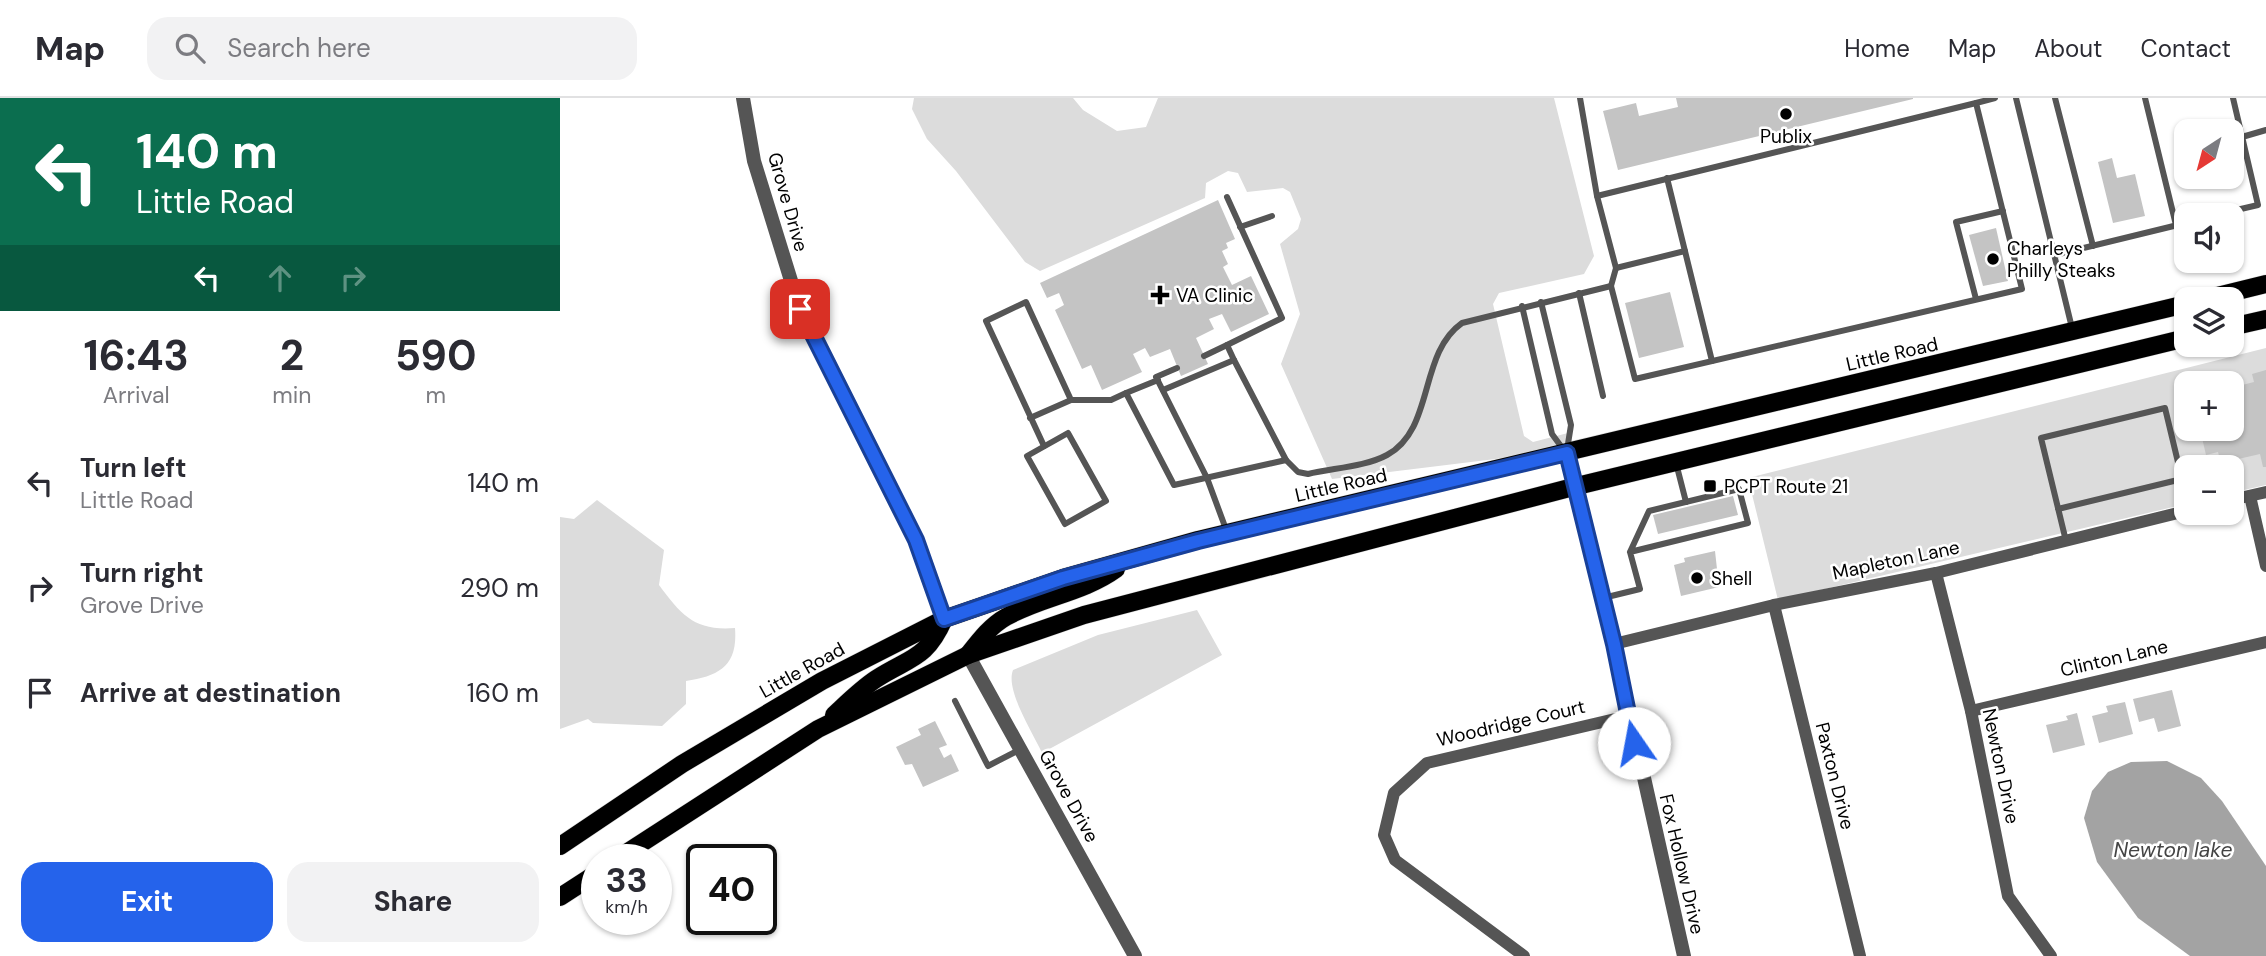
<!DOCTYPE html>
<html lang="en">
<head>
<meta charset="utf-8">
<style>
	:root { --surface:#fff; --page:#f2f2f3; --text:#2b2b33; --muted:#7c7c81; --line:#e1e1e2; --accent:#2563eb }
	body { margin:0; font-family:"DM Sans",sans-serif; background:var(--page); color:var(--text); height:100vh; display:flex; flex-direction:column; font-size:26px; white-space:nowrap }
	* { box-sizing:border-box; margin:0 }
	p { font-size:23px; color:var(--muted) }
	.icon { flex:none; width:38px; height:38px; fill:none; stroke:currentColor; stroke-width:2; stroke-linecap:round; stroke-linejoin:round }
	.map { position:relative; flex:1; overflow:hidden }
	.sheet { display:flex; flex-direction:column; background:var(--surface); width:560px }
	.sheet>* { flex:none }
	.guide { background:#0b6e4f; color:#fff; overflow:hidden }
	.needle { width:46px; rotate:216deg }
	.buttons { position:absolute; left:1614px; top:21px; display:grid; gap:14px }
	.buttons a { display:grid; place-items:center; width:70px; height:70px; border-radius:14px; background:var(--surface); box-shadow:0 2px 5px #0004; font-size:35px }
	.speed { position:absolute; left:21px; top:746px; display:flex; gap:14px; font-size:35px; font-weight:700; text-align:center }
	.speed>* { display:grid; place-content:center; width:91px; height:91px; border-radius:50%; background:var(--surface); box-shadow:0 2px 5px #0004; line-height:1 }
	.speed small { font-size:18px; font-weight:400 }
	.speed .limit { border:4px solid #111; border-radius:10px; background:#fff; color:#111 }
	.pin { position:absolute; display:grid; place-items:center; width:60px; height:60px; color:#fff; margin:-30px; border-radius:14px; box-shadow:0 4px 10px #0006 }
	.me { position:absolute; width:77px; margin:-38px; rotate:348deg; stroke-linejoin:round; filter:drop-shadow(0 0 5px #0008) }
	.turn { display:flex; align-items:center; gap:24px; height:147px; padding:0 21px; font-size:32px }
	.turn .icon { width:91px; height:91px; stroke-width:2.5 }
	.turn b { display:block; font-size:49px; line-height:60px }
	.lanes { display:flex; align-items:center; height:66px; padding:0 21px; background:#0003; justify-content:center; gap:35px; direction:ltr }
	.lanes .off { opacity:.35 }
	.eta { display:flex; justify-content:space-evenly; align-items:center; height:119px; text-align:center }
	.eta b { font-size:42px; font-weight:700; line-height:49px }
	.cta { display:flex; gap:14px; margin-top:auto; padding:14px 21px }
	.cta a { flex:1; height:80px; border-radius:21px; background:var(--accent); color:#fff; font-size:28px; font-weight:700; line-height:80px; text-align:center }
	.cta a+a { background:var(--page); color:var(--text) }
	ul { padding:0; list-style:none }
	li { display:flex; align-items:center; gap:21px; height:105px; padding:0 21px }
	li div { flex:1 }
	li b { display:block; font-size:26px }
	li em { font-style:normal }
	header { display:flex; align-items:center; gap:42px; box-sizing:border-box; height:98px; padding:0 35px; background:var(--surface); border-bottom:2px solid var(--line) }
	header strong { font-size:33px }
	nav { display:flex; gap:38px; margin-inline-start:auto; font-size:24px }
	.search { width:490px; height:63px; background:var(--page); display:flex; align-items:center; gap:18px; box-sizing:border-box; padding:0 24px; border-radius:21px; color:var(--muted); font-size:26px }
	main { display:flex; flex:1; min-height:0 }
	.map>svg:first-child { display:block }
	.green { fill:#dcdcdc; fill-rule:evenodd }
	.water { fill:#a3a3a3 }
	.building { fill:#c4c4c4 }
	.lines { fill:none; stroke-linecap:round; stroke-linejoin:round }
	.primary-casing { stroke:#dbdbdb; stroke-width:19 }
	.service { stroke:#555; stroke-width:6 }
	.minor { stroke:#555; stroke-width:12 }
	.tertiary { stroke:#555; stroke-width:14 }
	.primary { stroke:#000; stroke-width:18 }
	.route-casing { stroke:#184099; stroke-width:18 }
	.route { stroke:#2563eb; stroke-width:12 }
	.poi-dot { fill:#000; stroke:#fff; stroke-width:2.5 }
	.labels { text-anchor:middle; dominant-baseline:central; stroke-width:5; stroke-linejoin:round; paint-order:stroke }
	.poi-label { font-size:19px; fill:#000; stroke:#fff; text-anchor:start }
	.street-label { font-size:19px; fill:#000; stroke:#fff }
	.water-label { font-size:21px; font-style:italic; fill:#444; stroke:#fff }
</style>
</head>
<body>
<header>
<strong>Map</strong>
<div class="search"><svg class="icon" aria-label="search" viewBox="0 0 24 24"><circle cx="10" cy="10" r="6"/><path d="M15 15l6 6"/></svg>Search here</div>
<nav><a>Home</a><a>Map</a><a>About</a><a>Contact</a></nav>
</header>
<main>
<section class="sheet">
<div class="guide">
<div class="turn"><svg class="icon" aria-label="left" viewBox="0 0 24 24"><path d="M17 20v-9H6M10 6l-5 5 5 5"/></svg><div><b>140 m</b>Little Road</div></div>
<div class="lanes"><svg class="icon" aria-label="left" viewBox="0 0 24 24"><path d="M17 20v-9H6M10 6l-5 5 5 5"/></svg><svg class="icon off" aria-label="ahead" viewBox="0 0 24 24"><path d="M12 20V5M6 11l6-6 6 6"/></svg><svg class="icon off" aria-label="right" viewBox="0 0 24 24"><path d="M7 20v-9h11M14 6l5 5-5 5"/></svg></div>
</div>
<div class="eta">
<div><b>16:43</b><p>Arrival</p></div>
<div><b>2</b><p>min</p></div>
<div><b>590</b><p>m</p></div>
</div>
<ul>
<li><svg class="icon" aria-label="left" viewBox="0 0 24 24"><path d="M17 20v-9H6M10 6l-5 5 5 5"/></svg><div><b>Turn left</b><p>Little Road</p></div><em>140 m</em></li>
<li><svg class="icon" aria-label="right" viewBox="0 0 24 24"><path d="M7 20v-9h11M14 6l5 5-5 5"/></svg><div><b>Turn right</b><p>Grove Drive</p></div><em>290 m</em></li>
<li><svg class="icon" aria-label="arrive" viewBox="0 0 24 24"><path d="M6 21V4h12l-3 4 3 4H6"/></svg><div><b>Arrive at destination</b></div><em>160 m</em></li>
</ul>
<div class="cta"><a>Exit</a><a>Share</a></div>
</section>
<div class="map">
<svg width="1706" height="858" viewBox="0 0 1706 858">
	<rect width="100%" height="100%" fill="#fff"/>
	<g class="green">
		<polygon points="354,0 513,0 523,12 557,33 586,29 598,0 994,0 1034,158 1024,176 939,195 933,206 964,338 973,344 1008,335 1010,345 960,358 772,381 721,266 740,216 720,146 738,131 741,121 730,94 723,90 687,94 678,75 668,73 646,85 645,100 480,173 465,164 396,73 367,41 352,11"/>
		<path d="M1706,250V387L1671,395V369H1626V406L1218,502L1188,380ZM1626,285H1671V331H1626Z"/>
		<path d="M37,402L104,452L99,487C122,518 135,533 175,530C178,568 159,578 126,583V606L102,628L33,625L28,621L0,631V419L14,421Z"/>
		<path d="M637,512L662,557L482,655C473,635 445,592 453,572L538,537Z"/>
	</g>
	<polygon class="water" points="1607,663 1641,680 1662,703 1706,768 1706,858 1630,858 1578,820 1537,764 1524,720 1532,693 1548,674 1571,664"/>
	<g class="building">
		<polygon points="1116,0 1353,0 1353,1 1058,72 1043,13 1076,5 1079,18 1118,9"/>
		<polygon points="1552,60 1557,80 1575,76 1585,118 1553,125 1538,64"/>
		<polygon points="658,102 675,141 666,145 668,150 662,153 668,166 663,169 672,187 691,178 709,216 671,234 662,216 649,221 654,231 636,240 648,266 621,278 610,251 590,259 585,250 573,256 582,274 542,292 531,267 522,271 495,212 504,207 499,195 487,200 480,185"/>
		<polygon points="1436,130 1448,183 1423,188 1409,137"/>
		<polygon points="1110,194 1124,249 1079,260 1065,205"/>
		<polygon points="1706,272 1706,369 1703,369 1700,356 1661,365 1658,354 1646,357 1640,331 1671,331 1671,299 1680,297 1678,288 1694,284 1692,276"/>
		<polygon points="1173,398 1178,417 1098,436 1093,417"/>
		<polygon points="1155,453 1159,489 1121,498 1114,467 1125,464 1124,460"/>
		<polygon points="1612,592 1621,628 1598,634 1594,620 1579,624 1573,601"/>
		<polygon points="1565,604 1573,636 1539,645 1532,618 1548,614 1546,608"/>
		<polygon points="1517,615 1525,647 1493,655 1486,627 1508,622 1506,618"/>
		<polygon points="375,623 387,647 379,650 384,660 391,656 399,673 363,689 352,666 345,667 336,649 361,637 358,631"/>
	</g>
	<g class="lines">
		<defs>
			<g id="primary">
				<polyline points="1645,201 1706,186"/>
				<polyline points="1671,229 1706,221"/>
				<path d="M408,557C419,543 430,528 446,519C481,499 523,495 556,471"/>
				<path d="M274,617C288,604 301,591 316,581C350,559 366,562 384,521"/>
				<polyline points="0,748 122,666 262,583 384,521 503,480 638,442 1626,206"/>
				<polyline points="57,761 258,631 408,557 524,517 1017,388 1626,240"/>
				<polyline points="0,799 37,775"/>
			</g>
		</defs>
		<use href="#primary" class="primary-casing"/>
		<g class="service">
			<polyline points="1020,0 1037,98 1056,170 1051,188 1075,281 1462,191 1416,5 1435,0"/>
			<polyline points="1456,0 1512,230"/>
			<polyline points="1495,0 1533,148"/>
			<polyline points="1585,0 1616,127"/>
			<polyline points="1682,39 1706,32"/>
			<polyline points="1107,80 1152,263"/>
			<polyline points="1037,98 1416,5"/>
			<polyline points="1655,117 1698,107 1673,0"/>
			<polyline points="680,129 712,118"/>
			<polyline points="1495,157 1626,125"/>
			<polyline points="1056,170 1125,153"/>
			<polyline points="1019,195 1043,298"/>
			<polyline points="1416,201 1396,124 1443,113"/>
			<polyline points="981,204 1011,327 1007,352"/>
			<polyline points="962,208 992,336 1003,351"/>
			<polyline points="644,258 667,247"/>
			<polyline points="674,262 726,362"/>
			<polyline points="617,270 596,279 647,380 667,434"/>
			<path d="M598,282L566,295L614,387L726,362L738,374L748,376C772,370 805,369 827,357C875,331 858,256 902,225L1051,188"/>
			<polyline points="603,292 674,262 667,247 722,220 667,99"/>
			<polyline points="511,302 551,302 566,295"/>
			<polyline points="470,320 511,302 466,204 426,223 484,348"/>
			<polygon points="508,335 546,403 505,426 467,358"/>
			<polyline points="1116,365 1126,404"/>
			<polyline points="1498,411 1622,381 1605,310 1481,340 1506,443"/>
			<polyline points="1043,500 1080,491 1070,454 1188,425 1179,391 1089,413 1070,454"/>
			<polyline points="395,603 428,668 459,652"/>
		</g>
		<g class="minor">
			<polyline points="1690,398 1706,468"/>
			<polyline points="1671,402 1706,394"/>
			<polyline points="1376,475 1411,613 1448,798 1491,858"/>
			<polyline points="1214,507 1300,858"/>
			<polyline points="1054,546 1214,507 1376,475 1626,413"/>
			<polyline points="1411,613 1706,544"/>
			<polyline points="964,858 835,762 824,737 834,695 867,665 1068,618"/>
		</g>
		<g class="tertiary">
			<polyline points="183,0 194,63 241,215 356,442 384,521"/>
			<polyline points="1007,355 1054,546 1124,858"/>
			<polyline points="408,557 575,858"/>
		</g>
		<use href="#primary" class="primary"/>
	</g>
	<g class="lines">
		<defs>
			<polyline id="route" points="240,211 356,442 384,521 503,480 638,443 1007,355 1054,546 1074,645"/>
		</defs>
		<use href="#route" class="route-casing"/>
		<use href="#route" class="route"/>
	</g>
	<g class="poi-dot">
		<circle cx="1226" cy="16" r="7"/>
		<circle cx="1433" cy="161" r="7"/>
		<path d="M596.5 186.5h7v7h7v7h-7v7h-7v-7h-7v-7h7z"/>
		<rect x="1143" y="381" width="14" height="14" rx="3.5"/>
		<circle cx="1137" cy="480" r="7"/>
	</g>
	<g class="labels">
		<g class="poi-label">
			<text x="1226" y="38" text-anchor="middle">Publix</text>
			<text x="1447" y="150">Charleys<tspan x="1447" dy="22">Philly Steaks</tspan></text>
			<text x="616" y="197">VA Clinic</text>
			<text x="1164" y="388">PCPT Route 21</text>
			<text x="1151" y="480">Shell</text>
		</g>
		<g class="street-label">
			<text transform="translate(228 104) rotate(74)">Grove Drive</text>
			<text transform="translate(1332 256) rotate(-13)">Little Road</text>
			<text transform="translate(781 387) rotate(-13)">Little Road</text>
			<text transform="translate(1336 462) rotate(-12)">Mapleton Lane</text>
			<text transform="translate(1554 560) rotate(-13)">Clinton Lane</text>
			<text transform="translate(242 572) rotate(-29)">Little Road</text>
			<text transform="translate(951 625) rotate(-13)">Woodridge Court</text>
			<text transform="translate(1441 668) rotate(78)">Newton Drive</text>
			<text transform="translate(1275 678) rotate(76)">Paxton Drive</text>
			<text transform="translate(509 698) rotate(61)">Grove Drive</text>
			<text transform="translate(1122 766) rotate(77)">Fox Hollow Drive</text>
		</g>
		<g class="water-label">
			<text x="1613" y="752">Newton lake</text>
		</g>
	</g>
</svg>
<div class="buttons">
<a><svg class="needle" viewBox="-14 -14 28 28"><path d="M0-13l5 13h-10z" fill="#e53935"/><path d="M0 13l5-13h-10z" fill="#7c7c81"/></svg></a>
<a><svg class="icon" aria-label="sound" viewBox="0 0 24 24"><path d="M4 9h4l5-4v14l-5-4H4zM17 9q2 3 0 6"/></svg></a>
<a><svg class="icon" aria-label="layers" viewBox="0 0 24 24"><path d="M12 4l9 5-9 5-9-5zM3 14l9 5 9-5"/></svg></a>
<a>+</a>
<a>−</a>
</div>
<div class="speed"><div>33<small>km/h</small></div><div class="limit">40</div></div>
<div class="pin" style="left:240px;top:211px;background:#d93025"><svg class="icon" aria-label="arrive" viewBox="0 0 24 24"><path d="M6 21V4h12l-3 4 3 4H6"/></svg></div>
<svg class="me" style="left:1074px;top:645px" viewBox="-20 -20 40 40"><circle r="19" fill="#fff"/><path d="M0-13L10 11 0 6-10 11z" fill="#2563eb"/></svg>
</div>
</main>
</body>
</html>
